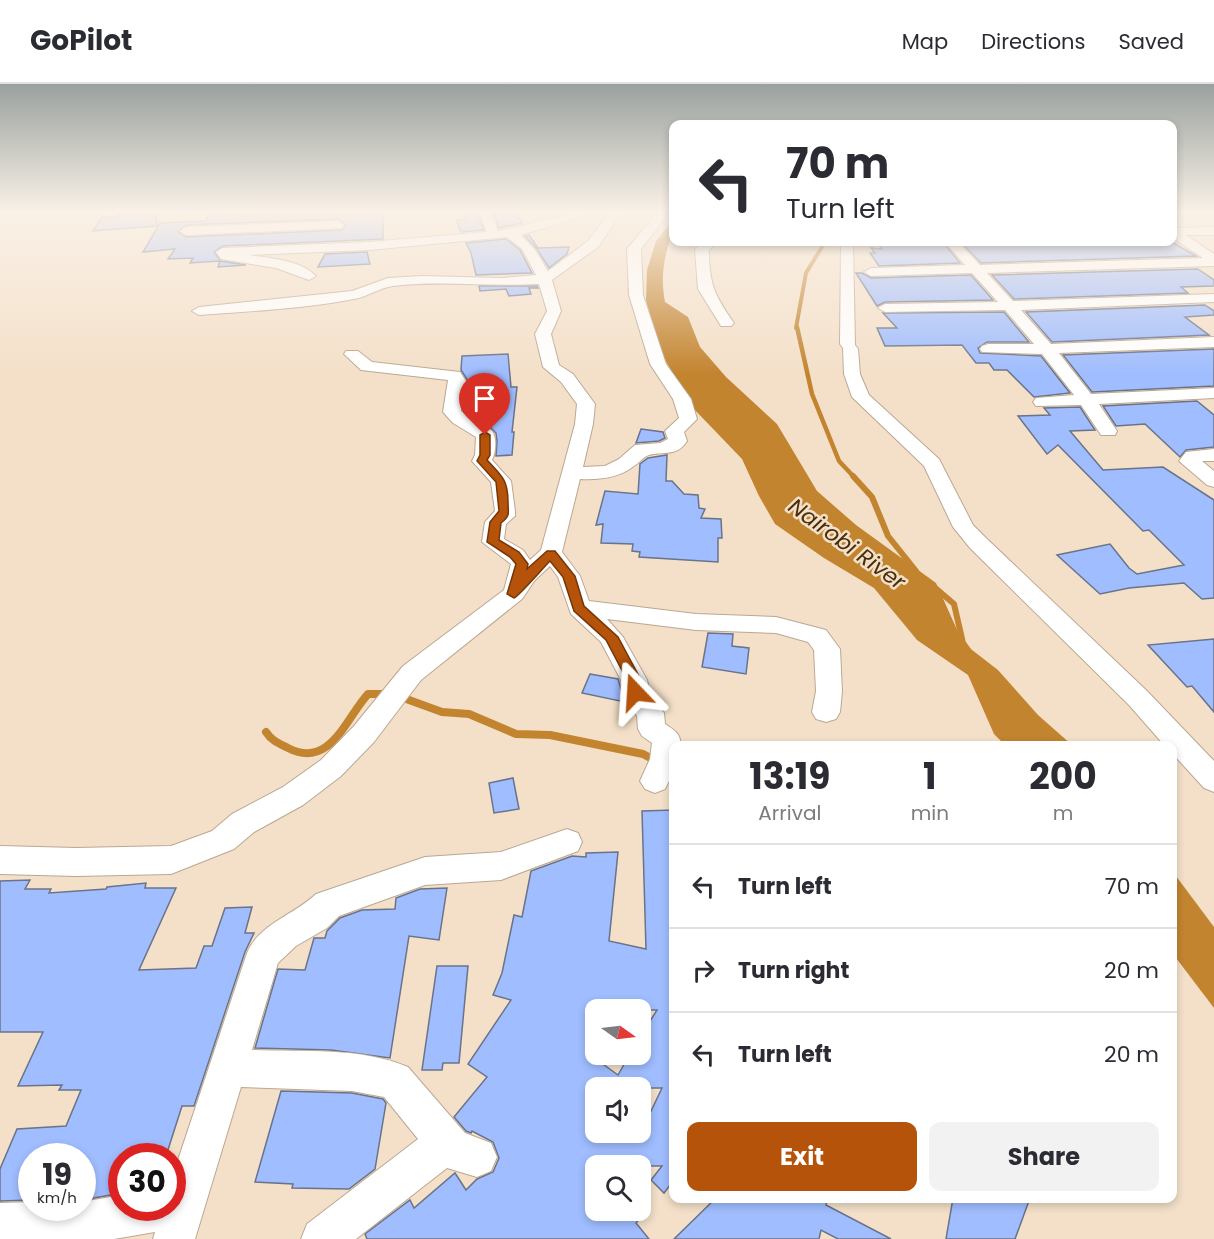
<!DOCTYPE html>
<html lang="en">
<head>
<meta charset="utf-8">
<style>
	:root { --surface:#fff; --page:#f2f2f3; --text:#2b2b33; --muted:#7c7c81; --line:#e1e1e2; --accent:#b45309 }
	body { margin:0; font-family:Poppins,sans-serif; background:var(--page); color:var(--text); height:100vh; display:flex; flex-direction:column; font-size:22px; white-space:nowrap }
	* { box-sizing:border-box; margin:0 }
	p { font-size:20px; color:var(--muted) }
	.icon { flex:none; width:33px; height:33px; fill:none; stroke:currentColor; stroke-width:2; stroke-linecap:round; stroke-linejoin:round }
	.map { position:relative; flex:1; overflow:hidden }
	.sheet { position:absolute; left:669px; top:657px; width:508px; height:462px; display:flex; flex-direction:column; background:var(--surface); border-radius:12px; box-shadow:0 3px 9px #0003 }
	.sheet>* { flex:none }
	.top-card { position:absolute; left:669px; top:36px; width:508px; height:126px; border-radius:12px; box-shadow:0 3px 9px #0003; background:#fff; color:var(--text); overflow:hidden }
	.needle { width:39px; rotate:104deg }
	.fabs { position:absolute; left:585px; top:915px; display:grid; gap:12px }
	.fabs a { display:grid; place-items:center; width:66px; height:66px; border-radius:12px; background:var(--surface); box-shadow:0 3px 9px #0003; font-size:30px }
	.speed { position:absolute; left:18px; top:1059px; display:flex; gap:12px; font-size:30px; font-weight:700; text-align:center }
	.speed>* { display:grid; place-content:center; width:78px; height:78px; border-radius:50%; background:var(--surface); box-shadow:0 3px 9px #0003; line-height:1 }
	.speed small { font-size:15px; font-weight:400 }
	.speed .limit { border:9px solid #d22; background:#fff; color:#111 }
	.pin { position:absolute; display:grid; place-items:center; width:51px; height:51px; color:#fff; margin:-62px -26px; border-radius:50% 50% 50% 0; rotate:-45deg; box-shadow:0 0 6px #0007 }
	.pin .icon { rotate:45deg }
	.me { position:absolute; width:66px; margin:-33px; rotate:340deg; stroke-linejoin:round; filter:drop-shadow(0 0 4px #0008) }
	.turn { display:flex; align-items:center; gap:21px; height:126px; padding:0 18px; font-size:27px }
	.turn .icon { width:78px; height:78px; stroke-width:2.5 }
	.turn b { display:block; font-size:42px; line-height:51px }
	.eta { display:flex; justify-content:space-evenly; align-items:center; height:102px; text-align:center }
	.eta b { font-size:36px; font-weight:700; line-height:42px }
	.action { display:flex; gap:12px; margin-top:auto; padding:12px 18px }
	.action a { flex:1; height:69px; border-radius:12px; background:var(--accent); color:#fff; font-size:24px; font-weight:700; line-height:69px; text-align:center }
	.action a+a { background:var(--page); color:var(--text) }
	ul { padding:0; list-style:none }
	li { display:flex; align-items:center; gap:18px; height:84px; padding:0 18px; border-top:2px solid var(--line) }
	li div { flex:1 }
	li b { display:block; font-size:22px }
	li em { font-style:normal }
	header { display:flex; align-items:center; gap:36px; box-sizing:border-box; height:84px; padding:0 30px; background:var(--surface); border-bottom:2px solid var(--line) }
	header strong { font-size:28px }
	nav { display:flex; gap:33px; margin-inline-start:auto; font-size:21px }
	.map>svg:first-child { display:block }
	.water { fill:#c3842f }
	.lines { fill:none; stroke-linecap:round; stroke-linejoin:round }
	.stream-far3 { stroke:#c3842f; stroke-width:4 }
	.stream-far2 { stroke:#c3842f; stroke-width:4.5 }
	.stream-far1 { stroke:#c3842f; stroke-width:6 }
	.stream { stroke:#c3842f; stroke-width:8 }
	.building { fill:#a0bdff; stroke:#697389; stroke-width:1.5; fill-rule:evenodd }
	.street-casing { stroke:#bba792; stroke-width:2 }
	.street { fill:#fff; fill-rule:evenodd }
	.route { fill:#b45309; stroke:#753606; stroke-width:1.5 }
	.labels { text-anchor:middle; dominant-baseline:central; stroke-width:5; stroke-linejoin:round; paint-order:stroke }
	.water-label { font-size:22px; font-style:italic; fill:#492e0b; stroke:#f4e0c9 }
</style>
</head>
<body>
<header>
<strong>GoPilot</strong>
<nav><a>Map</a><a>Directions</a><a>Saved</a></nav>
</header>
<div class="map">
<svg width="1214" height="1155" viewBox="0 0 1214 1155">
	<rect width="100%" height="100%" fill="#f4e0c9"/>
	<g class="water">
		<path d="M673,137C673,149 669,158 666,170C662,187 662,202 665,218L688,233L700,263L726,293L777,340L817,407L856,441L936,499L963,559L998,586L1038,631L1072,661H1005L994,650L968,591L917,556L874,504L824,474L775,440L759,412L742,375L692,323L659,265L646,216L647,186L656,157Z"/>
		<polygon points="1173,788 1214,843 1214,924 1173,870"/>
	</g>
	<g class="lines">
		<polyline class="stream-far3" points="796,244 806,189 825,158"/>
		<polyline class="stream-far2" points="797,243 812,310 839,377 854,393"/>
		<g class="stream-far1">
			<polyline points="853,392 872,413 888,452 916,487"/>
			<polyline points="933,502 954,520 963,559 968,566"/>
		</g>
		<g class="stream">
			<polyline points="398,612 442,628 469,630 516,650 550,651 643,670 658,678"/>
			<path d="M266,648C272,657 278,659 288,664C330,686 346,634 368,610H387"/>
		</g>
	</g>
	<g class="building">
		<polygon points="122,128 156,128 157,142 93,147 102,133 114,134"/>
		<path d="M209,128H383V155L223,162L214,168L221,177L246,181L218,183L220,177L190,179L193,174L168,175L175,165L143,168L160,139L206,137ZM338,135L346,141L342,146L186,153L178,148L186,141Z"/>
		<polygon points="463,128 477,128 484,146 461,148 456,136 466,136"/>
		<polygon points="493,128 515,128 522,139 499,144"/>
		<polygon points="529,151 538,164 569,163 567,170 549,184 537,165 525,152"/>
		<polygon points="506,155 520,166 532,189 476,191 471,169 466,159"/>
		<polygon points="877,158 943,158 960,179 879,182 870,169 875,169 871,164 882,165"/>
		<polygon points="961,158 1172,158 1196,172 981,179"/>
		<polygon points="367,168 370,180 318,183 325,170"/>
		<polygon points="1198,185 1214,196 1214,202 1181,203 1188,209 1014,215 992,191"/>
		<polygon points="856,189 862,189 871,194 971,191 993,216 885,218 877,222"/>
		<polygon points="479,202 537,202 538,204 529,204 531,210 509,212 506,205 480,207"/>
		<polygon points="1205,221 1214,227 1214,231 1185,233 1209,251 1052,258 1026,228"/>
		<polygon points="1004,228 1029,258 987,258 978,264 980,269 1041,272 1070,309 1034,313 1007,286 994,286 989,279 976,279 962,261 885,262 877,244 897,244 883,229"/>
		<polygon points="1214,265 1214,302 1092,308 1063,271"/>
		<polygon points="508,270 511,303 517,303 512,348 514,348 512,371 496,372 497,357 496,349 491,344 491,339 484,339 463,326 468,297 461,286 462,272"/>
		<polygon points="1197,317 1214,331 1214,363 1186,366 1180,373 1145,340 1116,342 1103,322"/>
		<polygon points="1080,323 1095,346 1070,347 1103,386 1163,383 1214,416 1214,514 1202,515 1184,499 1129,504 1100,510 1057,471 1110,460 1129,484 1137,490 1184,481 1149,446 1143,447 1058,361 1047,370 1018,332 1050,331 1044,324"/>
		<polygon points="641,345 663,348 665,354 659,357 636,359"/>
		<polygon points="667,371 666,397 672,397 684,410 698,411 699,424 705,425 701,434 721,435 722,454 718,454 718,478 639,473 640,468 632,467 633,460 601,459 603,440 596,441 605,407 638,410 640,380 648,374"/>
		<polygon points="708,549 733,550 732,562 749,564 746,590 702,583"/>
		<polygon points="1214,555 1214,628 1192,602 1187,603 1148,561"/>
		<polygon points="590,590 618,595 623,611 620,617 582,609"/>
		<polygon points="513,694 519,725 494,729 489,699"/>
		<path d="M674,726V1096L664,1109L651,1096L662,1082H596V1126H646L636,1139L649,1155H367L365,1150L410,1116L414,1124L455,1089L466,1106L477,1095L493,1088L499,1074L493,1058L472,1047L471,1049L466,1047L454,1033L487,993L468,980L511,916L493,911L502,889L514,831L522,833L531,787L572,772L586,773V769L618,768L609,857L646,865L642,727ZM596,926H657L640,953V970H630L618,991L596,975ZM596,1004H662L641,1048H596Z"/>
		<polygon points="30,796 25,805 51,805 49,809 106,805 107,803 146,799 145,804 176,804 139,886 196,884 204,862 212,862 225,824 252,823 245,849 254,849 245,868 194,1022 182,1022 166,1072 122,1072 122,1109 82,1116 82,1072 32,1072 32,1116 0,1117 0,1085 17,1045 66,1042 81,1006 59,1006 62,1001 18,1002 43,948 0,948 0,797"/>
		<polygon points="447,804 439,856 409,852 390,974 331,966 255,964 278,885 305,886 314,854 325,854 327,847 340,834 362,826 395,825 396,814 420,805"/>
		<polygon points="437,882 468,882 459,979 443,979 442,986 422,986"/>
		<polygon points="281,1007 352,1009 383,1015 386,1019 375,1085 349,1105 292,1104 293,1100 255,1098"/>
		<polygon points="716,1114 828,1114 826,1121 891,1155 838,1155 821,1146 819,1155 674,1155"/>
		<polygon points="953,1114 1030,1114 1015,1155 946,1155"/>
	</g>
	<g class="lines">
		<defs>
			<g id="street">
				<polygon points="103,128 120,128 114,132 104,132"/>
				<path d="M479,128H491L498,147C531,141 564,128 597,128L521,151L535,166L548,187L588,157L610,128H622L598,163L552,196L561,227L551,250L559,281L573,290L595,320L593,340L583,383L605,382L619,375L635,361L660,359L668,355L665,347L679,334L673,315L650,280L629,211L627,165L658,128H670L641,165L643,211L666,280L691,315L697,335L684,348L687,357C677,373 664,367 649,371C644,372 639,379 634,382C619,394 599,396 580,395L562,468L580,492L589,517L696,530L776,533L826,546L840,565L842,607L840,628L836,635L826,638L816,635L812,628L816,607L814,566L808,558L776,549L696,546L607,535L623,553L647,596L651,612L664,629L665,640C674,646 682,650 680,662H674V687L665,705L655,709L645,705L640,697L650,675L652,659L642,652L638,645L637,632L626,616L621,596L601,558L571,530L558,493L550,482L535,496L522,515L421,596L374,658L341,692L303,721L254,748L234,765L171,790L76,792L0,790V762L76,764L171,762L212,747L232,730L283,703L321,676L354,642L403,582L504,506L511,480L482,458L485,438L495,427L491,398L472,377L475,371L476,353L453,339L443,328L448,296L361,286L344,270L346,267H358L372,278L460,288L466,297L461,327L492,347C497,354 496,368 492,376L511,397L515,427V432L506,440L504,455L523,466L530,476L541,466L575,340L577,320L561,298L543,283L535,250L547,227L539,200C491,203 441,196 393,202C379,204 367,213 354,215C303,225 250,227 199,231L192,227L199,223L352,207L388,194L422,192L503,194L536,191L522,165L507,153L369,166L249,171C269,174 301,176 316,192L309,196L276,184L221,175L216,168L223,164L369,158L487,148Z"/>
				<polygon points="338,137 344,141 342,144 186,151 180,147 186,143"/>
				<polygon points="1214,143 1214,151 1186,151 1214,170 1214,182 987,189 1013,217 1214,210 1214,218 1021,226 1051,260 1214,253 1214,263 1059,269 1091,310 1214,304 1214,314 1099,320 1117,347 1115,351 1101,351 1081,321 1036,322 1033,318 1036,314 1074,311 1042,270 982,268 980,265 982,262 988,260 1034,260 1005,226 885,228 878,224 885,220 998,218 972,189 871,192 864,188 871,184 965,181 945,158 958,158 980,181 1203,174 1173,154 1173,144"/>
				<path d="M702,158H715L709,167C709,200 715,212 734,239L731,242H721L698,205L695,166Z"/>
				<polygon points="841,158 853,158 855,261 858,265 860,290 869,311 939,375 973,441 986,454 1147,607 1214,677 1214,708 1204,704 1173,670 1173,662 1165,662 1129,621 970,464 953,443 924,382 852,313 844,290 843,264 840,260"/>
				<polygon points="1214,365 1214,377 1202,377 1214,387 1214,403 1207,401 1179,377 1186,368"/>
				<path d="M567,745L578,749L582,758L578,767L501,796L425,801L339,832L327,844L296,862L278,879L252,966C303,968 360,963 408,983L465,1049L491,1059L497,1073L491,1087L477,1093L447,1084L356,1155H301L307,1140L418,1055L384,1013L352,1007L241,1003L195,1155H153L155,1148L114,1155H0V1119L32,1118V1124H82V1118L122,1111V1124H172V1094L247,869C259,840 294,831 316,810L425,773L501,768Z"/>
			</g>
		</defs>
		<use href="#street" class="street-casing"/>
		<use href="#street" class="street"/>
	</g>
	<linearGradient id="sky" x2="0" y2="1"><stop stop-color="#99a19e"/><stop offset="0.44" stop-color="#faf1e7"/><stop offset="1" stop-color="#faf1e7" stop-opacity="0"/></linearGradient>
	<rect width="1214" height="290" fill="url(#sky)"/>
	<path class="route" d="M485,348L490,351V371L487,376C502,392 508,396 508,418C508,429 511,431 501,439L499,456L519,468L528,480L527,485L547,467H555L575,492L584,522L618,553L641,596L642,608L640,611H630L627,596L606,556L574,527L563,493L550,477C543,484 519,512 514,514L507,510L516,480L510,473L487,458L490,438L499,427L496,398L477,377L480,371V351Z"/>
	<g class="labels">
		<g class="water-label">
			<text transform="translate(847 460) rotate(36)">Nairobi River</text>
		</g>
	</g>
</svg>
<div class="fabs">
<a><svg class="needle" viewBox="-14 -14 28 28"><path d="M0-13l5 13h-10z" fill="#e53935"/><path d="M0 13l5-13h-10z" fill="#7c7c81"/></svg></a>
<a><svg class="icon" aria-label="sound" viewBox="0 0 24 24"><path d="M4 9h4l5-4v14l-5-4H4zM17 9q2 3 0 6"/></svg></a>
<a><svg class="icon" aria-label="search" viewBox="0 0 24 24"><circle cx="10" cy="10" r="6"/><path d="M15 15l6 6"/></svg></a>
</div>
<div class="speed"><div>19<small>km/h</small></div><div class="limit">30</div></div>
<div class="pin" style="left:485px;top:351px;background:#d93025"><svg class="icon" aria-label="arrive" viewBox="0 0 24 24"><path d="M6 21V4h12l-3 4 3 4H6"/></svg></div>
<svg class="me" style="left:635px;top:608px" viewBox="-20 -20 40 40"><path d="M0-17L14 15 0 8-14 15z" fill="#b45309" stroke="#fff" stroke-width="4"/></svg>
<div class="top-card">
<div class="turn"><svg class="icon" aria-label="left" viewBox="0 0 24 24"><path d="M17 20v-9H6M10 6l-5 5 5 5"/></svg><div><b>70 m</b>Turn left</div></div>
</div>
<section class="sheet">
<div class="eta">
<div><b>13:19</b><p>Arrival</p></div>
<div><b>1</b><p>min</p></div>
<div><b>200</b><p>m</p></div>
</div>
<ul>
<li><svg class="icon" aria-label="left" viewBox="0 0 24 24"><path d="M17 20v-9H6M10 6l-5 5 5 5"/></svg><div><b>Turn left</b></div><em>70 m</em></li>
<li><svg class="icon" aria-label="right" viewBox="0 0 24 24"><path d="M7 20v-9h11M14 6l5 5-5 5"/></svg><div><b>Turn right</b></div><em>20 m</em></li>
<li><svg class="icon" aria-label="left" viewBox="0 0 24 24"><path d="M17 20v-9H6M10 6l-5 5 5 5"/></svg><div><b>Turn left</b></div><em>20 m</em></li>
</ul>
<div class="action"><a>Exit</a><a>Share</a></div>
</section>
</div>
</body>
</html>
